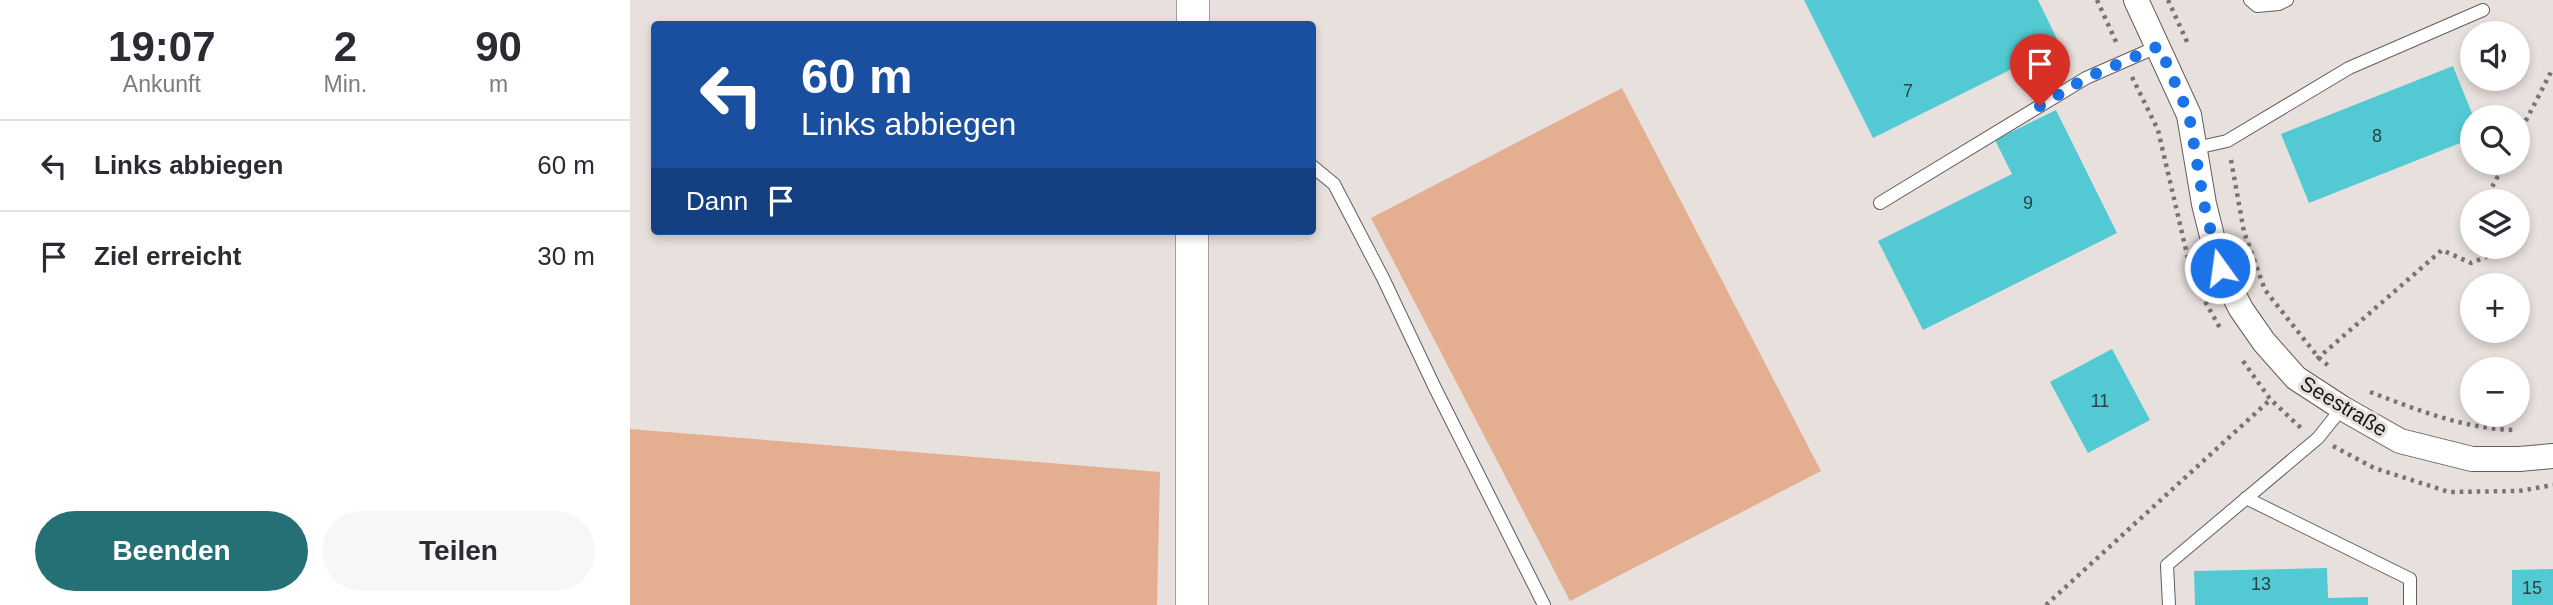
<!DOCTYPE html>
<html lang="de">
<head>
<meta charset="utf-8">
<style>
	:root { --surface:#fff; --page:#f7f7f7; --text:#2b2b33; --muted:#7c7c81; --line:#e1e1e2; --accent:#257075 }
	body { margin:0; font-family:Arial,sans-serif; background:var(--page); color:var(--text); height:100vh; display:flex; flex-direction:column; font-size:26px; white-space:nowrap }
	* { box-sizing:border-box; margin:0 }
	p { font-size:23px; color:var(--muted) }
	.icon { flex:none; width:38px; height:38px; fill:none; stroke:currentColor; stroke-width:2; stroke-linecap:round; stroke-linejoin:round }
	.map { position:relative; flex:1; overflow:hidden }
	.drawer { display:flex; flex-direction:column; background:var(--surface); width:630px }
	.drawer>* { flex:none }
	.top-card { position:absolute; left:21px; top:21px; width:665px; height:214px; border-radius:7px; box-shadow:0 4px 10px #0003; background:#1a4fa0; color:#fff; overflow:hidden }
	.fabs { position:absolute; left:1830px; top:21px; display:grid; gap:14px }
	.fabs a { display:grid; place-items:center; width:70px; height:70px; border-radius:50%; background:var(--surface); box-shadow:0 4px 10px #0003; font-size:35px }
	.pin { position:absolute; display:grid; place-items:center; width:60px; height:60px; color:#fff; margin:-72px -30px; border-radius:50% 50% 50% 0; rotate:-45deg; box-shadow:0 0 7px #0007 }
	.pin .icon { rotate:45deg }
	.me { position:absolute; width:77px; margin:-38px; rotate:346deg; stroke-linejoin:round; filter:drop-shadow(0 0 5px #0008) }
	.turn { display:flex; align-items:center; gap:24px; height:147px; padding:0 35px; font-size:32px }
	.turn .icon { width:91px; height:91px; stroke-width:2.5 }
	.turn b { display:block; font-size:49px; line-height:60px }
	.then { display:flex; align-items:center; height:66px; padding:0 35px; background:#0003; gap:14px; font-size:26px }
	.eta { display:flex; justify-content:space-evenly; align-items:center; height:119px; text-align:center }
	.eta b { font-size:42px; font-weight:800; line-height:49px }
	.button { display:flex; gap:14px; margin-top:auto; padding:14px 35px }
	.button a { flex:1; height:80px; border-radius:42px; background:var(--accent); color:#fff; font-size:28px; font-weight:800; line-height:80px; text-align:center }
	.button a+a { background:var(--page); color:var(--text) }
	ul { padding:0; list-style:none }
	li { display:flex; align-items:center; gap:21px; height:91px; padding:0 35px; border-top:2px solid var(--line) }
	li div { flex:1 }
	li b { display:block; font-size:26px }
	li em { font-style:normal }
	main { display:flex; flex:1; min-height:0 }
	.map>svg:first-child { display:block }
	.green { fill:#e4af90 }
	.building { fill:#53cad3 }
	.lines { fill:none; stroke-linecap:round; stroke-linejoin:round }
	.service-casing { stroke:#635e5b; stroke-width:14 }
	.minor-casing { stroke:#635e5b; stroke-width:26 }
	.tertiary-casing { stroke:#635e5b; stroke-width:33 }
	.path { stroke:#787472; stroke-width:4.5; stroke-dasharray:3.5 5; stroke-linecap:butt }
	.service { stroke:#fff; stroke-width:12 }
	.minor { stroke:#fff; stroke-width:24 }
	.tertiary { stroke:#fff; stroke-width:32 }
	.route { stroke:#1a73e8; stroke-width:12; stroke-dasharray:0 21.6 }
	.labels { text-anchor:middle; dominant-baseline:central; stroke-width:6; stroke-linejoin:round; paint-order:stroke }
	.number-label { font-size:18px; fill:#284445 }
	.street-label { font-size:21px; fill:#191716; stroke:#e7e0dd }
</style>
</head>
<body>
<main>
<section class="drawer">
<div class="eta">
<div><b>19:07</b><p>Ankunft</p></div>
<div><b>2</b><p>Min.</p></div>
<div><b>90</b><p>m</p></div>
</div>
<ul>
<li><svg class="icon" aria-label="left" viewBox="0 0 24 24"><path d="M17 20v-9H6M10 6l-5 5 5 5"/></svg><div><b>Links abbiegen</b></div><em>60 m</em></li>
<li><svg class="icon" aria-label="arrive" viewBox="0 0 24 24"><path d="M6 21V4h12l-3 4 3 4H6"/></svg><div><b>Ziel erreicht</b></div><em>30 m</em></li>
</ul>
<div class="button"><a>Beenden</a><a>Teilen</a></div>
</section>
<div class="map">
<svg width="1923" height="605" viewBox="0 0 1923 605">
	<rect width="100%" height="100%" fill="#e7e0dd"/>
	<g class="green">
		<polygon points="992,88 1191,471 940,601 741,218"/>
		<polygon points="0,429 530,472 527,605 0,605"/>
	</g>
	<g class="building">
		<polygon points="1174,0 1408,0 1430,45 1243,138"/>
		<polygon points="1823,66 1843,116 1843,138 1679,203 1651,134"/>
		<polygon points="1426,110 1487,233 1293,330 1248,241 1382,174 1365,140"/>
		<polygon points="1482,349 1520,420 1458,453 1420,382"/>
		<polygon points="1697,568 1698,598 1738,597 1738,605 1565,605 1564,571"/>
		<polygon points="1923,569 1923,605 1882,605 1882,570"/>
	</g>
	<g class="lines">
		<defs>
			<g id="service">
				<polyline points="1620,0 1627,6 1649,4 1657,0"/>
				<polyline points="1566,148 1597,141 1719,68 1853,10"/>
				<polyline points="682,166 704,184 753,278 805,388 914,605"/>
				<polyline points="1250,203 1456,78 1529,46"/>
				<polyline points="1616,498 1780,579 1780,605"/>
				<polyline points="1539,605 1537,565 1688,438 1712,408"/>
			</g>
			<polyline id="minor" points="1506,0 1559,115 1574,204 1590,268 1611,309 1634,342 1666,378 1712,408 1770,441 1842,459 1889,459 1923,456"/>
			<g id="tertiary">
				<polyline points="563,24 563,0"/>
				<polyline points="562,231 562,605"/>
			</g>
		</defs>
		<use href="#service" class="service-casing"/>
		<use href="#minor" class="minor-casing"/>
		<use href="#tertiary" class="tertiary-casing"/>
		<g class="path">
			<polyline points="1467,0 1487,44"/>
			<polyline points="1538,0 1558,44"/>
			<polyline points="1502,77 1528,130 1563,280 1590,328"/>
			<polyline points="1888,136 1923,68"/>
			<polyline points="1601,160 1614,232 1635,290 1688,357 1700,367"/>
			<polyline points="1871,201 1862,187 1875,163"/>
			<polyline points="1687,359 1812,250 1841,263 1858,256 1869,247"/>
			<polyline points="1613,361 1640,399 1671,428"/>
			<path d="M1740,392C1788,410 1834,429 1886,430"/>
			<polyline points="1703,446 1744,468 1819,492 1889,491 1923,485"/>
			<polyline points="1416,605 1641,399"/>
		</g>
		<use href="#service" class="service"/>
		<use href="#minor" class="minor"/>
		<use href="#tertiary" class="tertiary"/>
	</g>
	<g class="lines">
		<polyline class="route" points="1410,106 1456,78 1529,46 1559,115 1574,204 1590,268"/>
	</g>
	<g class="labels">
		<g class="number-label">
			<text x="1278" y="91">7</text>
			<text x="1747" y="136">8</text>
			<text x="1398" y="203">9</text>
			<text x="1470" y="401">11</text>
			<text x="1631" y="584">13</text>
			<text x="1902" y="588">15</text>
		</g>
		<g class="street-label">
			<text transform="translate(1714 406) rotate(31)">Seestraße</text>
		</g>
	</g>
</svg>
<div class="fabs">
<a><svg class="icon" aria-label="sound" viewBox="0 0 24 24"><path d="M4 9h4l5-4v14l-5-4H4zM17 9q2 3 0 6"/></svg></a>
<a><svg class="icon" aria-label="search" viewBox="0 0 24 24"><circle cx="10" cy="10" r="6"/><path d="M15 15l6 6"/></svg></a>
<a><svg class="icon" aria-label="layers" viewBox="0 0 24 24"><path d="M12 4l9 5-9 5-9-5zM3 14l9 5 9-5"/></svg></a>
<a>+</a>
<a>−</a>
</div>
<div class="pin" style="left:1410px;top:106px;background:#d93025"><svg class="icon" aria-label="arrive" viewBox="0 0 24 24"><path d="M6 21V4h12l-3 4 3 4H6"/></svg></div>
<svg class="me" style="left:1590px;top:268px" viewBox="-20 -20 40 40"><circle r="17" fill="#1a73e8" stroke="#fff" stroke-width="3"/><path d="M0-11L8 9 0 5-8 9z" fill="#fff"/></svg>
<div class="top-card">
<div class="turn"><svg class="icon" aria-label="left" viewBox="0 0 24 24"><path d="M17 20v-9H6M10 6l-5 5 5 5"/></svg><div><b>60 m</b>Links abbiegen</div></div>
<div class="then">Dann<svg class="icon" aria-label="arrive" viewBox="0 0 24 24"><path d="M6 21V4h12l-3 4 3 4H6"/></svg></div>
</div>
</div>
</main>
</body>
</html>
